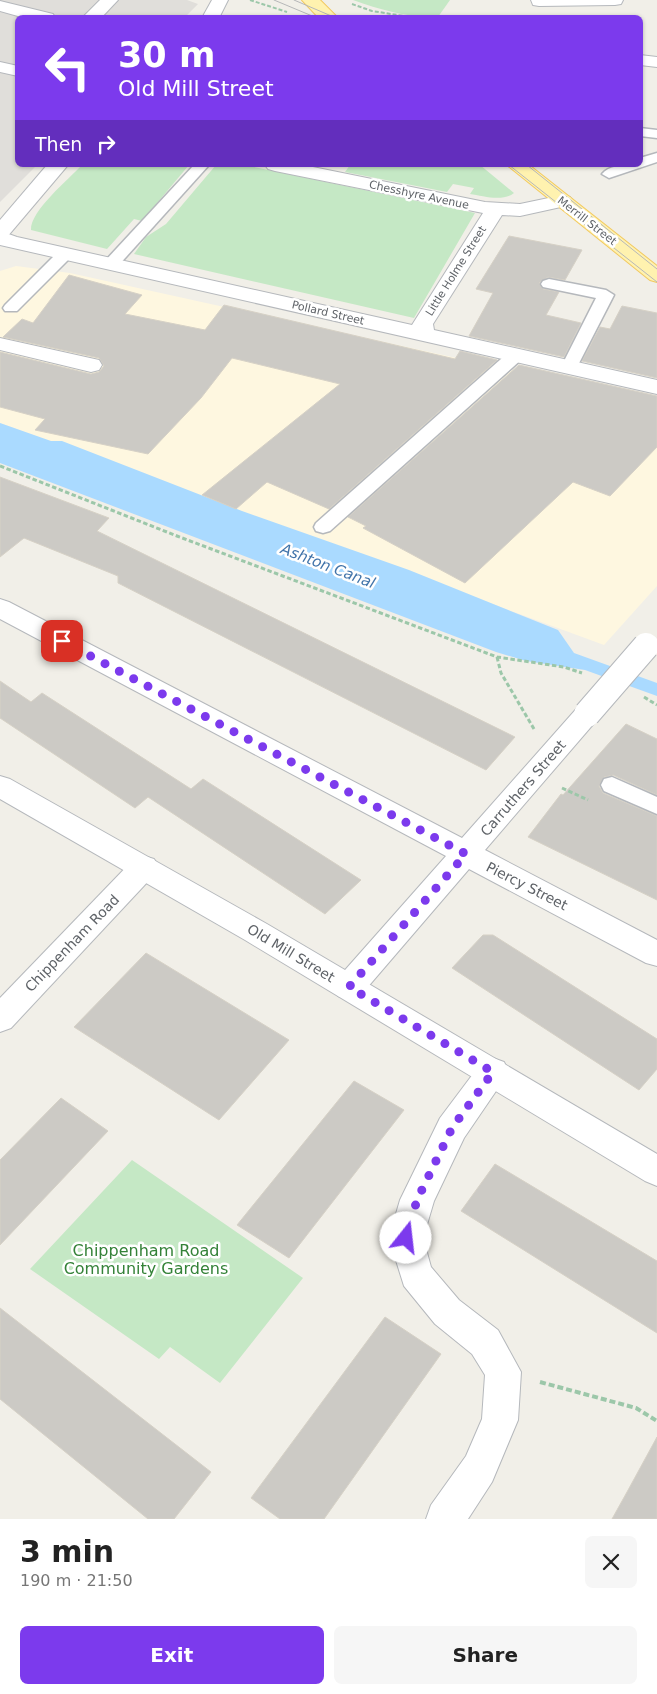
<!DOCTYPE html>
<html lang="en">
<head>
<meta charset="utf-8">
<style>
	:root { --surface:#fff; --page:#f6f6f6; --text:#222; --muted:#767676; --accent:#7c3aed }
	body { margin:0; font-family:"DejaVu Sans",sans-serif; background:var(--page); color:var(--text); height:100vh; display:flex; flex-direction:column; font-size:19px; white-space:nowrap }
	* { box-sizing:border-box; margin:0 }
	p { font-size:16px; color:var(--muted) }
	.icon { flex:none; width:28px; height:28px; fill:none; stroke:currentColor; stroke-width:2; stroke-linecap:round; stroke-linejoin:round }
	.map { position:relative; height:1519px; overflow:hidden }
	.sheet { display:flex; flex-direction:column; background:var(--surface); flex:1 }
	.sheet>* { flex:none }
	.hud { position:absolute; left:15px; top:15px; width:628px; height:152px; border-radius:8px; box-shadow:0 1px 4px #0004; background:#7c3aed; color:#fff; overflow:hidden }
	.pin { position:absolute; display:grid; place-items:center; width:42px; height:42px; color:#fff; margin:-21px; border-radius:10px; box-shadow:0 2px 8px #0006 }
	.me { position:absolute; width:55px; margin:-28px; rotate:16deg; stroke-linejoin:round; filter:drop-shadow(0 0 4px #0008) }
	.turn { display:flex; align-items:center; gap:18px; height:105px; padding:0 20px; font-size:22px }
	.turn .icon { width:65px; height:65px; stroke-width:2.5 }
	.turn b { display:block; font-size:35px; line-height:42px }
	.then { display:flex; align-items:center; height:48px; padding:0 20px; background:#0003; gap:10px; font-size:19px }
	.round { display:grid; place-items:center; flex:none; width:52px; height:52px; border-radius:8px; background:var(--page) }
	.head { display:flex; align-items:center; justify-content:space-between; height:85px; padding:0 20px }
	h1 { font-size:30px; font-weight:800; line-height:38px }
	.cta { display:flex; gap:10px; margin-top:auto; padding:10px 20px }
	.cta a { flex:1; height:58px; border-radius:8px; background:var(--accent); color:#fff; font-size:20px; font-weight:800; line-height:58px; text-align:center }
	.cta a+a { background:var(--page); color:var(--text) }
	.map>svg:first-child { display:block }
	.commercial { fill:#fef7e0 }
	.industrial { fill:#e0deda }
	.green { fill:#c5e8c5 }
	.water { fill:#aadaff }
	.building { fill:#cccac5; stroke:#d6d1c6 }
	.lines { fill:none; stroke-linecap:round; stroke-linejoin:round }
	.service-casing { stroke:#b5b8bc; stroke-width:3 }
	.minor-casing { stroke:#b5b8bc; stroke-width:2 }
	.tertiary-casing { stroke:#b5b8bc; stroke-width:2 }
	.primary-casing { stroke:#f2c960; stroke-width:2 }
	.path-far2 { stroke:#9cc7a9; stroke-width:2; stroke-dasharray:4 2; stroke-linecap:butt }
	.path-far1 { stroke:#9cc7a9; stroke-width:3; stroke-dasharray:4.5 2.5; stroke-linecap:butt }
	.path { stroke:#9cc7a9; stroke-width:4; stroke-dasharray:6 3; stroke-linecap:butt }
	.service { fill:#fff; fill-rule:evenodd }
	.minor { fill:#fff; fill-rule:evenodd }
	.tertiary { fill:#fff; fill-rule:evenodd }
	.primary { fill:#fff2af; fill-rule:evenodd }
	.tram { stroke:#b6b7b8; stroke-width:1 }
	.minor-bridge-casing { stroke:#b5b8bc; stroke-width:28; stroke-linecap:butt }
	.minor-bridge { stroke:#fff; stroke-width:26 }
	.route { stroke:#7c3aed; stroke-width:9; stroke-dasharray:0 16.2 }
	.labels { text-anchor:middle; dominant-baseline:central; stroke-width:5; stroke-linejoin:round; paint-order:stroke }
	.far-street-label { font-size:11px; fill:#5f6368; stroke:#fff }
	.street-label { font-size:14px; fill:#5f6368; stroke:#fff }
	.water-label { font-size:15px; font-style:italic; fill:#4174aa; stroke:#fff }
	.near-park-label { font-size:16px; fill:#348238; stroke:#fff }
</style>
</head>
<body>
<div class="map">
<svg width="657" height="1519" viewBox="0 0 657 1519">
	<rect width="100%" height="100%" fill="#f1efe8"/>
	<polygon class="commercial" points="16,266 70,273 657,402 657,586 604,645 0,423 0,271"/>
	<polygon class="industrial" points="0,0 187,0 198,4 185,17 18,18 18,165 37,165 0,202"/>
	<g class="green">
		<path d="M353,0H450L438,17C409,18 381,10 353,0Z"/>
		<path d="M82,165H189L142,221L134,219L107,249L31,230C30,211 69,179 82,165Z"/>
		<polygon points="216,165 245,165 475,213 414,318 134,254 146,237 166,224"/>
		<path d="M350,165H480L514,193C503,202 483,196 470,194L474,188L453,184L447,192L345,172Z"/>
		<polygon points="132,1160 303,1278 220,1383 170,1347 159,1359 30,1269"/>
	</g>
	<polygon class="water" points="0,423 51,441 62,441 242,511 409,570 543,624 558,630 574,653 657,683 657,696 585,670 526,661 496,652 0,463"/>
	<g class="building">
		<polygon points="509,236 582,250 565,280 548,277 539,283 543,289 559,292 546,315 581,323 564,357 469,336 493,293 476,289"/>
		<polygon points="69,275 142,295 125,314 205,330 224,305 455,359 460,351 497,360 329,509 267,482 236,509 202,495 340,384 232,358 201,398 148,454 35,430 45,419 0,407 0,352 91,374 99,372 104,366 99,358 3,337 22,319 33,323"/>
		<polygon points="622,306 657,313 657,378 582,361 600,327 610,329"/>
		<polygon points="519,365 657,396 657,447 610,496 573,482 465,583 363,528 366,526 348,517"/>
		<polygon points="0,477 109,518 97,531 515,737 486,770 118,583 118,576 24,538 0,557"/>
		<polygon points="0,681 31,702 42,693 191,789 203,779 361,880 325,914 148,797 135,808 0,718"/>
		<polygon points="626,724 657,739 657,795 613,775 604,777 599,786 603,793 657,816 657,900 528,837 561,794 563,795"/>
		<polygon points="483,935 493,935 657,1039 657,1069 639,1090 452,968"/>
		<polygon points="146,953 289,1040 219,1120 74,1027"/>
		<polygon points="354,1081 404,1110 289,1258 237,1225"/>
		<polygon points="61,1098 108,1131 0,1245 0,1160"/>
		<polygon points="495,1164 657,1261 657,1333 461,1211"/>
		<polygon points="0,1308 211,1472 174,1519 148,1519 0,1399"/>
		<polygon points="385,1317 441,1354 324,1519 280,1519 251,1498"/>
		<polygon points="657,1437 657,1519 612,1519 627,1492"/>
	</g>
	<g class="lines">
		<defs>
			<g id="service">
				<polygon points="640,128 657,130 657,138 640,136"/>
				<path d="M657,153V162L609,178L602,174C610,164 628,165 640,165V158Z"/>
				<polygon points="194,165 209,165 117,267 105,267 103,264 105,261"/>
				<polygon points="65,249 73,254 71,257 17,311 5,311 3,308 5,305 59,251"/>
				<polygon points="549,279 606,290 614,295 575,371 563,371 561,367 596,298 543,287 541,284 543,281"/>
				<polygon points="516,350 522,351 524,355 522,359 330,531 323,533 316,531 314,527 316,523 510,351"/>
				<polygon points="612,777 657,797 657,814 604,791 601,785 604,779"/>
			</g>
			<g id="minor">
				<polygon points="100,0 118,0 101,18 82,18"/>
				<polygon points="212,0 228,0 219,18 202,18"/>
				<polygon points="531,0 623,0 621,4 615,5 539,6 533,5"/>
				<polygon points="0,1 53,14 55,18 25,18 0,11"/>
				<polygon points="0,62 18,66 18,76 0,72"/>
				<polygon points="265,165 303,165 485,202 520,204 563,195 570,197 573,201 570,205 520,216 502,215 433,324 434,330 657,380 657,394 0,245 0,231 17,237 412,325 483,213 275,171 268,169"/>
				<polygon points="0,338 99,360 102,365 99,370 91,372 0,350"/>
				<polygon points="0,599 9,602 462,838 578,707 587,704 596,707 600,714 596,721 485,850 657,940 657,966 646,963 469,869 360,996 349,1000 338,996 334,987 338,978 446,856 0,619"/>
				<polygon points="144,856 154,859 159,867 154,875 11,1028 0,1032 0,998 134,859"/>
				<polygon points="493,1058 504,1062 509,1072 464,1138 434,1201 423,1238 431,1267 459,1300 498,1330 521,1372 518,1420 492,1482 468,1519 426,1519 431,1505 466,1456 482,1419 485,1375 472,1354 435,1324 404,1286 389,1238 400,1200 440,1118 482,1062"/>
			</g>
			<g id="tertiary">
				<polygon points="640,55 657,57 657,67 640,65"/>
				<polygon points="47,165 68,165 7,237 0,239 0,220"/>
				<polygon points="0,776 10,779 267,924 657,1154 657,1186 645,1181 245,940 0,799"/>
			</g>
			<g id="primary">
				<polygon points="302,0 320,0 338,18 319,18"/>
				<polygon points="507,165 529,165 657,266 657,282 650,280"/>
			</g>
		</defs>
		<use href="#service" class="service-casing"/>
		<use href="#minor" class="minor-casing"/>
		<use href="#tertiary" class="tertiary-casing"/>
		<use href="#primary" class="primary-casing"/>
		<g class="path-far2">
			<polyline points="250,0 287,12"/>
			<polyline points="352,4 372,11 417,18"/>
		</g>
		<g class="path-far1">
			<polyline points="0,466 177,536 497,657 564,667 582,673"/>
			<polyline points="497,657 501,673 534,729"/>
			<polyline points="644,697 657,705"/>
			<polyline points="562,788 588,800"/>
		</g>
		<polyline class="path" points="540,1382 636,1408 657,1421"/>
		<use href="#service" class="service"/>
		<use href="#minor" class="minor"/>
		<use href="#tertiary" class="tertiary"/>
		<use href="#primary" class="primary"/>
		<g class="tram">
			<polyline points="274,0 317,18"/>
			<polyline points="294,0 336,18"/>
			<polyline points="509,165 657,282"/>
			<polyline points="527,165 657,269"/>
		</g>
		<defs>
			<polyline id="minor-bridge" points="587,714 646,646"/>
		</defs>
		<use href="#minor-bridge" class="minor-bridge-casing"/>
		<use href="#minor-bridge" class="minor-bridge"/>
	</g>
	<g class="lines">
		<polyline class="route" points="62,641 466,854 349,987 493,1072 452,1128 417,1200 406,1238"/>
	</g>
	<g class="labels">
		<g class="far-street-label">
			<text transform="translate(419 195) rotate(12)">Chesshyre Avenue</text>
			<text transform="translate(587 221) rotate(38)">Merrill Street</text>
			<text transform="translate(456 271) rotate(-58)">Little Holme Street</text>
			<text transform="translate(328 313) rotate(13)">Pollard Street</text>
		</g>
		<g class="street-label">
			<text transform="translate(523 788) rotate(-49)">Carruthers Street</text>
			<text transform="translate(527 886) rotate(27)">Piercy Street</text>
			<text transform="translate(72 943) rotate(-46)">Chippenham Road</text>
			<text transform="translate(291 953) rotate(31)">Old Mill Street</text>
		</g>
		<g class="water-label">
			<text transform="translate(328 566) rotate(21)">Ashton Canal</text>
		</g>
		<g class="near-park-label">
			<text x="146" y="1250">Chippenham Road<tspan x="146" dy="18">Community Gardens</tspan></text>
		</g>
	</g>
</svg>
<div class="pin" style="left:62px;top:641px;background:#d93025"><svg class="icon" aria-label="arrive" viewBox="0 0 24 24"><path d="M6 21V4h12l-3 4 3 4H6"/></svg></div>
<svg class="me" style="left:406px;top:1238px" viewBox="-20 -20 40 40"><circle r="19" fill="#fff"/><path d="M0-13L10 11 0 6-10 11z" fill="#7c3aed"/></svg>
<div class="hud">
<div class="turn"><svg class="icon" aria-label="left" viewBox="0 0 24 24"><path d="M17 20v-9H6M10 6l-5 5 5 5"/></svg><div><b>30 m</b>Old Mill Street</div></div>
<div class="then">Then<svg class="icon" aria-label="right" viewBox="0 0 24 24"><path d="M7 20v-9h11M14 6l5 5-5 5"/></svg></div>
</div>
</div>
<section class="sheet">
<div class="head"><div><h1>3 min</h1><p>190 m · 21:50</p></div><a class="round"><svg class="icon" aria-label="close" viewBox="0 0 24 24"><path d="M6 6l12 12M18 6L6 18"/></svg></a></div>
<div class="cta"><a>Exit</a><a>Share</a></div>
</section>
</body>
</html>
